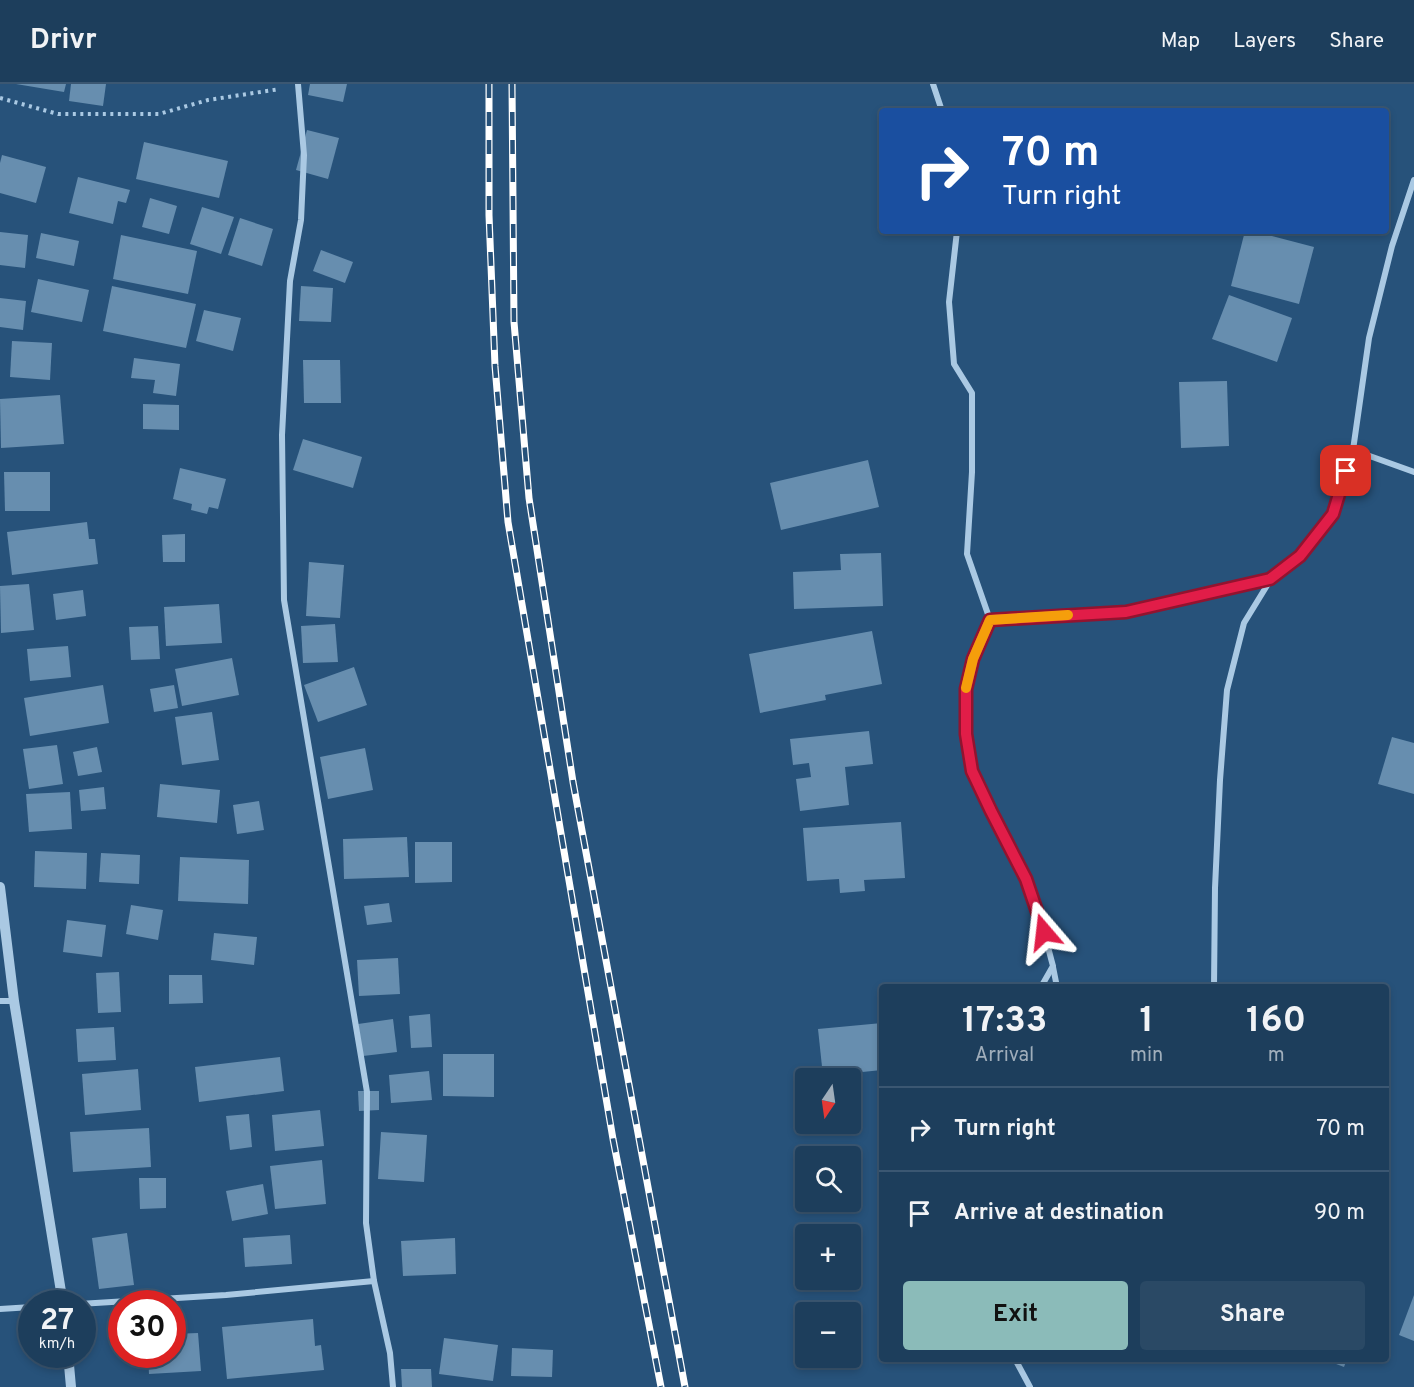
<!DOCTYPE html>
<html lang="en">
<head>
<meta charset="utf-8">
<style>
	:root { --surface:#1d3e5c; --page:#2a4965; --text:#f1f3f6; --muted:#a0aebb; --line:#3b5772; --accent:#8bbbb9 }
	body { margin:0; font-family:Overpass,sans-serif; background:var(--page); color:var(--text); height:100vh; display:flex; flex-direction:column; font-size:22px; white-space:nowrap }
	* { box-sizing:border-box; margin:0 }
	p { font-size:20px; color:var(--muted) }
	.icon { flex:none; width:33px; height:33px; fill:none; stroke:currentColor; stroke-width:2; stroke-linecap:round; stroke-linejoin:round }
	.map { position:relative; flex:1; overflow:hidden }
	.side { position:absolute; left:879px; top:900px; width:510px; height:378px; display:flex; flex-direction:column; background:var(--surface); border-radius:6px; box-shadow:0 3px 9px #0003,0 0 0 2px var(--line) }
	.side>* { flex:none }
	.banner { position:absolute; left:879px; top:24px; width:510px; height:126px; border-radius:6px; box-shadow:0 3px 9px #0003,0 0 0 2px var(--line); background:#1a4fa0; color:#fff; overflow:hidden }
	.needle { width:39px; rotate:193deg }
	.fabs { position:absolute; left:795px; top:984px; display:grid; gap:12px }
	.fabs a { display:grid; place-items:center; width:66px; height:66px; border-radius:6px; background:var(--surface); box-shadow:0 3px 9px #0003,0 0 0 2px var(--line); font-size:30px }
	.speed { position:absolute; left:18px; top:1206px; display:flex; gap:12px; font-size:30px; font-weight:700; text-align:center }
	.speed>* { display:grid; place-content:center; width:78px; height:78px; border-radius:50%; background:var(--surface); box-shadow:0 3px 9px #0003,0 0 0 2px var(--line); line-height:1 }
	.speed small { font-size:15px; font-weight:400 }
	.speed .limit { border:9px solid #d22; background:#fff; color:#111 }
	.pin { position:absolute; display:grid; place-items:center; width:51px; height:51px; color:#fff; margin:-26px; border-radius:12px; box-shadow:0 3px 9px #0006 }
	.me { position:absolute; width:66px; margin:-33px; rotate:343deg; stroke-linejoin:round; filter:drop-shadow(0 0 4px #0008) }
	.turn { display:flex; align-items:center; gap:21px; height:126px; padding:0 24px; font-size:27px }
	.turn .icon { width:78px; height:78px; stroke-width:2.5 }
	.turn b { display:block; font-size:42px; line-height:51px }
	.eta { display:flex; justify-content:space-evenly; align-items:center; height:102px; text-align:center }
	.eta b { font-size:36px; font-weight:700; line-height:42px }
	.cta { display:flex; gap:12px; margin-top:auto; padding:12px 24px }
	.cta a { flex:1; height:69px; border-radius:6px; background:var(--accent); color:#111; font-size:24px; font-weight:700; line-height:69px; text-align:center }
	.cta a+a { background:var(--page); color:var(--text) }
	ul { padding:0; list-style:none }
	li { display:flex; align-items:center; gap:18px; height:84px; padding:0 24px; border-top:2px solid var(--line) }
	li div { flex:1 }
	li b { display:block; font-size:22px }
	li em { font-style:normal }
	header { display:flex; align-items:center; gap:36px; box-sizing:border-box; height:84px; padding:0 30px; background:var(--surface); border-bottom:2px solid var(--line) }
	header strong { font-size:28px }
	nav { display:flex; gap:33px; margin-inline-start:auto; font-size:21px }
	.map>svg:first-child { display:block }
	.building { fill:#678eaf }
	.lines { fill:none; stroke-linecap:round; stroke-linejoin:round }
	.path { stroke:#aac9e3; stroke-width:4; stroke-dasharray:3 4.5; stroke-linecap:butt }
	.minor { stroke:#aac9e3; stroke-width:6 }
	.tertiary { stroke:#aac9e3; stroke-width:10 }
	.rail-casing { stroke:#fff; stroke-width:7 }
	.rail { stroke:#27527a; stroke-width:4.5; stroke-dasharray:14; stroke-linecap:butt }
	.route-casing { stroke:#92132f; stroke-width:15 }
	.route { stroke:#e11d48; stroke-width:10 }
	.slow { stroke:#f59e0b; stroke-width:10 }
</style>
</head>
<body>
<header>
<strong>Drivr</strong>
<nav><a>Map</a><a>Layers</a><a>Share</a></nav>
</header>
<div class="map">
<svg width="1414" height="1303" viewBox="0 0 1414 1303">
	<rect width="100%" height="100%" fill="#27527a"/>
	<g class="building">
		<polygon points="16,0 66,0 64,8"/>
		<polygon points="71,0 106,0 103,22 69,17"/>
		<polygon points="310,0 347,0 343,18 308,11"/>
		<polygon points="307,46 339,54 328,95 296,86"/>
		<polygon points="144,58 228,77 219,114 136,95"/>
		<polygon points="2,71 46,83 36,119 0,109 0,79"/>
		<polygon points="78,93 130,106 126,119 118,117 113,140 69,129"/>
		<polygon points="150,114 177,122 169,150 142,143"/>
		<polygon points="202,123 234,133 221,170 190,160"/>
		<polygon points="240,134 273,145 262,182 228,171"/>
		<polygon points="1245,147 1253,147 1314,163 1299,220 1231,202"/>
		<polygon points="0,148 28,151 25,184 0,181"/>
		<polygon points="41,149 79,157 74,182 36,174"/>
		<polygon points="121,151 197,167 188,210 113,195"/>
		<polygon points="321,166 353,178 345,199 313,187"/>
		<polygon points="38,195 89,206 82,238 31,228"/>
		<polygon points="112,202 196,220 186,264 103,247"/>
		<polygon points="301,202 333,204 331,238 299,237"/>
		<polygon points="1229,211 1292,234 1277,278 1212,255"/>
		<polygon points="0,214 26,217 23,246 0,243"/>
		<polygon points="204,226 241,234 233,267 196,257"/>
		<polygon points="12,257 52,259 50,296 10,293"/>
		<polygon points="134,274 180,280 176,312 153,309 155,296 131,294"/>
		<polygon points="303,276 340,276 341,319 304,319"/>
		<polygon points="1227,297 1229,362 1181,364 1179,298"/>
		<polygon points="60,311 64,360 1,364 0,315"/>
		<polygon points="143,320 179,321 179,346 143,345"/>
		<polygon points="303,355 362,373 353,404 293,386"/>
		<polygon points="868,376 879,423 781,446 770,399"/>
		<polygon points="180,384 226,395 218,425 209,423 207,430 191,426 192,420 173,415"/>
		<polygon points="4,388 50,388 50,427 5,427"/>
		<polygon points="87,438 89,455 95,455 98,480 12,491 7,448"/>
		<polygon points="185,450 185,478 163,478 162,451"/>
		<polygon points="881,469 883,522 794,525 793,488 841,486 840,470"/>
		<polygon points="309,478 344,481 340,534 306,532"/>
		<polygon points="29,500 34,546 1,549 0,502"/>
		<polygon points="83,506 86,532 56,536 53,510"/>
		<polygon points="219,520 222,559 166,562 164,523"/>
		<polygon points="335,540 338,578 303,579 301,542"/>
		<polygon points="158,542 160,575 131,576 129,543"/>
		<polygon points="872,547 882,600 825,611 826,616 760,629 749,570"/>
		<polygon points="68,562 71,593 30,597 27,565"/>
		<polygon points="232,574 239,611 182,622 175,585"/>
		<polygon points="354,583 367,621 318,638 304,601"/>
		<polygon points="103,601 109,639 30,652 24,614"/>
		<polygon points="174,601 178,624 154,628 150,605"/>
		<polygon points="212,628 219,676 182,681 175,633"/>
		<polygon points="869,647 873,680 845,683 849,721 800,727 796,695 811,693 809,679 793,681 790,655"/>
		<polygon points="1392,653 1414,659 1414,710 1378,700"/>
		<polygon points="57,661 63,700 29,705 23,665"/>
		<polygon points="97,663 102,688 78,692 73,668"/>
		<polygon points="365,664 373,706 328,715 320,673"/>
		<polygon points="160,700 220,706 217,739 157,733"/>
		<polygon points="104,703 106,725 81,727 79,706"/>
		<polygon points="70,708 72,745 29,748 26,710"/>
		<polygon points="259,717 264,746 237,750 233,721"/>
		<polygon points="901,738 905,794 864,796 865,807 840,809 839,795 807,797 803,744"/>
		<polygon points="407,753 409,793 344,795 343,755"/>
		<polygon points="415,758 452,758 452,798 415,799"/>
		<polygon points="35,767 87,769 86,805 34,803"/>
		<polygon points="101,769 140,771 139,800 99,798"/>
		<polygon points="180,773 249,776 248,820 178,817"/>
		<polygon points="389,819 392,838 367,841 364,822"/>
		<polygon points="131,821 163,826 158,856 126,850"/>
		<polygon points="67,836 106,841 102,873 63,868"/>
		<polygon points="214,849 257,853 254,881 211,876"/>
		<polygon points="398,874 400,910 359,912 357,876"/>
		<polygon points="119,888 121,928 98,929 96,889"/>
		<polygon points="169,891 202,891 203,919 169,920"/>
		<polygon points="430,930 432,963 411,964 409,932"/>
		<polygon points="393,935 397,968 363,972 358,940"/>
		<polygon points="882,939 882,986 823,992 818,945"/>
		<polygon points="114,943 116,976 78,978 76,945"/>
		<polygon points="443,970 494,970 494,1013 443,1012"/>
		<polygon points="280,973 284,1007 199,1018 195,983"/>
		<polygon points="138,985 141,1026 85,1031 82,990"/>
		<polygon points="429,987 432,1016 391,1019 389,991"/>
		<polygon points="358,1007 379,1007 379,1026 359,1027"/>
		<polygon points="320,1026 324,1062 275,1067 272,1031"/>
		<polygon points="249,1030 252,1063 230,1066 226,1032"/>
		<polygon points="149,1044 151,1083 73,1088 70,1048"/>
		<polygon points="381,1048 427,1051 424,1098 378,1095"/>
		<polygon points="322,1076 326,1120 275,1125 270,1082"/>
		<polygon points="139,1094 166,1094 166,1124 140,1125"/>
		<polygon points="263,1100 268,1130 232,1137 226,1107"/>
		<polygon points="127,1149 134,1201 99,1205 92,1154"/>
		<polygon points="290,1151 292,1180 245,1183 243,1154"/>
		<polygon points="455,1154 456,1190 403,1192 401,1157"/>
		<polygon points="1414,1211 1414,1257 1399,1251"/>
		<polygon points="313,1235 315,1262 321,1261 324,1286 227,1295 222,1243"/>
		<polygon points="198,1249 201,1287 149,1290 148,1270 172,1270 172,1250"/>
		<polygon points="444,1254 498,1261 493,1297 439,1290"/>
		<polygon points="512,1264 553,1266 552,1293 511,1292"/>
		<polygon points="1323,1275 1347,1275 1344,1283"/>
		<polygon points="401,1285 431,1285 432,1303 402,1303"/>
	</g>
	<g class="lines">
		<polyline class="path" points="0,14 58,30 159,30 208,16 280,5"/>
		<g class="minor">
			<polyline points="298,0 304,71 301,136 290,197 282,351 284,516 367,1008 366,1139 374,1197 390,1269 393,1303"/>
			<polyline points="933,0 942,27"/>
			<path d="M957,147L949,218L954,280L972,309V388L967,470L990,536C984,549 978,561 973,574C962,605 962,656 973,688C985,725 1010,758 1026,794C1039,822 1045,853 1053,882L1041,903"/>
			<polyline points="1353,366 1414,388"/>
			<polyline points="990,536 1126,528 1271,495 1300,472 1333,430 1353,366 1369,254 1392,162 1414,96"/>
			<polyline points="1053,883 1057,903"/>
			<polyline points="1214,903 1215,804 1220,696 1227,606 1244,539 1271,495"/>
			<polyline points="0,917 14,917"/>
			<polyline points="79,1220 226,1211 374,1197"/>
			<polyline points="0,1225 32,1223"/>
			<polyline points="1015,1275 1030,1303"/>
		</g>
		<g class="tertiary">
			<polyline points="0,803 14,917 63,1220"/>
			<polyline points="68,1270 71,1303"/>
		</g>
		<defs>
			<g id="rail">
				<polyline points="489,0 489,131 495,282 508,438 613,1055 661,1303"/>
				<polyline points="512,0 514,238 529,414 573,698 685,1303"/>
			</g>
		</defs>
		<use href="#rail" class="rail-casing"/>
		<use href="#rail" class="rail"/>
	</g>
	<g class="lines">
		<defs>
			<polyline id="route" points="1044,848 1026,795 991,727 972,687 966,650 966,605 973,575 990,536 1126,528 1270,495 1300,472 1333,430 1346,387"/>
		</defs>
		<use href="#route" class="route-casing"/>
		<use href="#route" class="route"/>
		<polyline class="slow" points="966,604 973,575 990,536 1068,531"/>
	</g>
</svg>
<div class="fabs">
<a><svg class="needle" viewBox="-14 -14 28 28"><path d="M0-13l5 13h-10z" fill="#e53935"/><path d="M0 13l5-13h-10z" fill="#a0aebb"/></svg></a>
<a><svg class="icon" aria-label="search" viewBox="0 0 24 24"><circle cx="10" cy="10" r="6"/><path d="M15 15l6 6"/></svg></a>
<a>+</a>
<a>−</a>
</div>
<div class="speed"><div>27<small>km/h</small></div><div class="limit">30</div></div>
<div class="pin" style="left:1346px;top:387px;background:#d93025"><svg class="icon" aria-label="arrive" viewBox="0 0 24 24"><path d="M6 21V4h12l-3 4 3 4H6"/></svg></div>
<svg class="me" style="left:1044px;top:848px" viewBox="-20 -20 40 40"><path d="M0-17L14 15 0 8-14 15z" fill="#e11d48" stroke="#fff" stroke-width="4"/></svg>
<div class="banner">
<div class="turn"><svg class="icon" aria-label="right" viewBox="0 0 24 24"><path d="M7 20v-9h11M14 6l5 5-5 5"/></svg><div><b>70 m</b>Turn right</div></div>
</div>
<section class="side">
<div class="eta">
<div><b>17:33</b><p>Arrival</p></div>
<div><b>1</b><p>min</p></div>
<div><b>160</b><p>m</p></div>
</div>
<ul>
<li><svg class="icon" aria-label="right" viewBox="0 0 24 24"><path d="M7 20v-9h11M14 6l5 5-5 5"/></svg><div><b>Turn right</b></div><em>70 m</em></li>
<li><svg class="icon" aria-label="arrive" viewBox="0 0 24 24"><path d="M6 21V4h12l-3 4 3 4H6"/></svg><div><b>Arrive at destination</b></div><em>90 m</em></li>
</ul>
<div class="cta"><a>Exit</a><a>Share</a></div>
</section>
</div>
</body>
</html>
